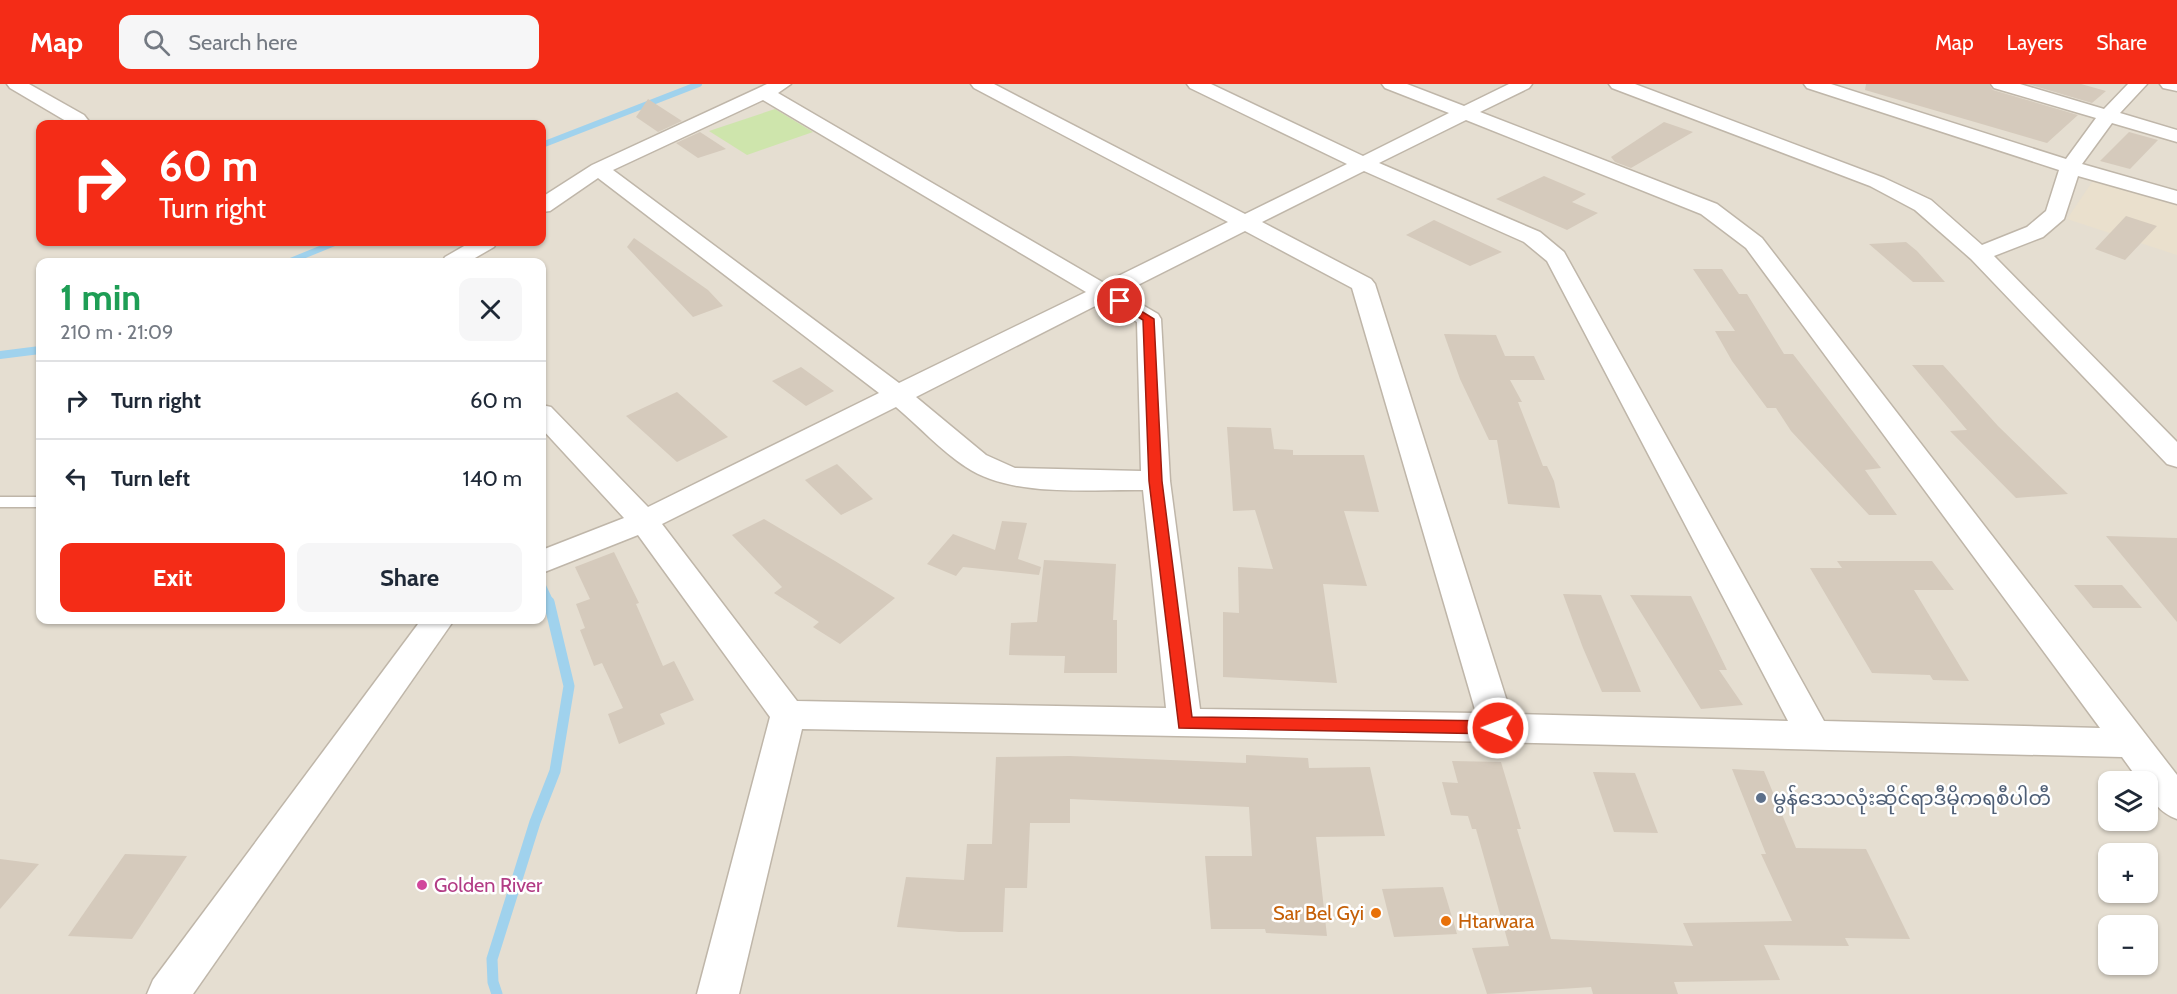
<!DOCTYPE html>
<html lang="en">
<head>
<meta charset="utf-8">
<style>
	:root { --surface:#fff; --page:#f6f6f7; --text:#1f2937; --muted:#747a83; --line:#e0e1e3; --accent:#f42c17 }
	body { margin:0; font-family:Cabin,"Noto Sans Myanmar",sans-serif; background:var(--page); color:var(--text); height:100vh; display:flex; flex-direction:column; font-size:22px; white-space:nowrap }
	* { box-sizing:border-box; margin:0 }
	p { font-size:20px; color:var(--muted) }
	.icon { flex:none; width:33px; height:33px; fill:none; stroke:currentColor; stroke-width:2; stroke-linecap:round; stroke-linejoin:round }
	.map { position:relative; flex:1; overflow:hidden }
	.details { position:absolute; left:36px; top:174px; width:510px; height:366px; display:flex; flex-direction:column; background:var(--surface); border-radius:12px; box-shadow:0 2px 4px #0004 }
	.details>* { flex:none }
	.top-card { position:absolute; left:36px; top:36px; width:510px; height:126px; border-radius:12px; box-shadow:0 2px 4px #0004; background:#f42c17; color:#fff; overflow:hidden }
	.tools { position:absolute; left:2098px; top:687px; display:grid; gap:12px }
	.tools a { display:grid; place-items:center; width:60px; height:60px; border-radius:12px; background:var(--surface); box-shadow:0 2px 4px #0004; font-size:30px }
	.pin { position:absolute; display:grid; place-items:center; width:51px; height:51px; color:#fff; margin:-26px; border:3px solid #fff; border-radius:50%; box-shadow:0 2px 6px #0007 }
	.me { position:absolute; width:66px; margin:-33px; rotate:271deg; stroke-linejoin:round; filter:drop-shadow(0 0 4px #0008) }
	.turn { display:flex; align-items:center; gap:21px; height:126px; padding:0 24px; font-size:27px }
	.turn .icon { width:78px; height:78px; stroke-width:2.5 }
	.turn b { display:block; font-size:42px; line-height:51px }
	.round { display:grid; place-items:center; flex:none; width:63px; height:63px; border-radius:12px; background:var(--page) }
	.head { display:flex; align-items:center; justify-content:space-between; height:102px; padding:0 24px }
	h1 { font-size:36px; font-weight:700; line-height:45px; color:#1e9e55 }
	.primary-button { display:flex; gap:12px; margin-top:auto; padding:12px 24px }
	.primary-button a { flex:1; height:69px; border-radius:12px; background:var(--accent); color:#fff; font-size:24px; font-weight:700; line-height:69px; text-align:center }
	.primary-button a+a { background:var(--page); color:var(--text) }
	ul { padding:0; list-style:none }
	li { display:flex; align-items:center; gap:18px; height:78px; padding:0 24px; border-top:2px solid var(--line) }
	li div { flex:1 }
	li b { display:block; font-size:22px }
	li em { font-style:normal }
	header { display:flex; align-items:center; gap:36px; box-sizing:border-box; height:84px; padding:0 30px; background:var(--accent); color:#fff }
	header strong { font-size:28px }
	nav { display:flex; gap:33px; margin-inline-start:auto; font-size:21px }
	.search { width:420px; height:54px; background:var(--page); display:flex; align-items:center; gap:15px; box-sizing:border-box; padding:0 21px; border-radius:12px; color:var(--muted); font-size:22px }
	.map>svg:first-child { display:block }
	.residential { fill:#e5ded1; fill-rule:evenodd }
	.education { fill:#eae0cd }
	.green { fill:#cee5ac }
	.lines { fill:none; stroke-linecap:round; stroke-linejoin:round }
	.stream-far2 { stroke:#a0d2ed; stroke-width:6 }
	.stream-far1 { stroke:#a0d2ed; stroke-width:8 }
	.stream { stroke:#a0d2ed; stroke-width:11 }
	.building { fill:#d5cabc }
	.service-casing { stroke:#bfb6a9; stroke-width:3 }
	.minor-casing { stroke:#bfb6a9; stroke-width:3 }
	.service { fill:#fff; fill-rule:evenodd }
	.minor { fill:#fff; fill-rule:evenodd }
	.route { fill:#f42c17; stroke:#9f1d0f; stroke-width:1.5 }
	.service-dot { fill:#5c6f8a; stroke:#fff; stroke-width:2 }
	.hotel-dot { fill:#d1479c; stroke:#fff; stroke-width:2 }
	.food-dot { fill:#e8710a; stroke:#fff; stroke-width:2 }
	.labels { text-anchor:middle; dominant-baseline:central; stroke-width:5; stroke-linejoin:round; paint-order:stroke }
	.near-service-label { font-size:20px; fill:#4e5e75; stroke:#fff; text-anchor:start }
	.near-hotel-label { font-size:20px; fill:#b23c85; stroke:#fff; text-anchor:start }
	.near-food-label { font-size:20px; fill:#c56008; stroke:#fff; text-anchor:end }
</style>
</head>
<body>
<header>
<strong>Map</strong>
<div class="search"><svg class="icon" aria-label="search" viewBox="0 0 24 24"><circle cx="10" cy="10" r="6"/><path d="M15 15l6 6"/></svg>Search here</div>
<nav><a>Map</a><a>Layers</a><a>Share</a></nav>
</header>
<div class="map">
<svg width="2177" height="910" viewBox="0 0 2177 910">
	<rect width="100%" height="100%" fill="#f1ece3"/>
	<path class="residential" d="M0,0H2177V910H0ZM40,40H542V158H40ZM40,178H542V536H40ZM2109,698H2148V736H2109ZM2109,770H2148V808H2109ZM2109,842H2148V880H2109Z"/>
	<polygon class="education" points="2094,95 2177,119 2177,171 2067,135"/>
	<polygon class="green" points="775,25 813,48 747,71 709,47"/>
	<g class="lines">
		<g class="stream-far2">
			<polyline points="542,61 699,0"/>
			<polyline points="288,178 337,158"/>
		</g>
		<g class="stream-far1">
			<polyline points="0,271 40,266"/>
			<polyline points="542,502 550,519"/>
		</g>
		<polyline class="stream" points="497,910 493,898 492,875 535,738 555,687 569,602 549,518"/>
	</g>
	<g class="building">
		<polygon points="1866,0 1989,0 1993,6 2078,31 2047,59 1865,6"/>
		<polygon points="2028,0 2081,0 2106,7 2092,19"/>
		<polygon points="648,15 682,37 658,48 636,33"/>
		<polygon points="1664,38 1693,48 1631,84 1615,78 1611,73"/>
		<polygon points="700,48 726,65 698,74 676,59"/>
		<polygon points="2129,48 2158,56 2130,85 2100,77"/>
		<polygon points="1544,92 1586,110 1572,118 1598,129 1567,146 1496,115"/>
		<polygon points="2126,132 2157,142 2125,176 2095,165"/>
		<polygon points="1434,136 1502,168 1470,182 1406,151"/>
		<polygon points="634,154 708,206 723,222 693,233 627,163"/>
		<polygon points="1906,158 1917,167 1945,198 1913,198 1869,160"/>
		<polygon points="1693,185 1722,185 1739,210 1747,210 1784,270 1793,270 1881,384 1865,386 1897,431 1869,431 1791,347 1776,324 1767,324 1732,277 1715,247 1735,247"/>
		<polygon points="1444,250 1496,251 1505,272 1534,272 1545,296 1510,296 1522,318 1518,318 1543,382 1547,382 1554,397 1560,424 1508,420 1497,356 1489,356 1460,295"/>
		<polygon points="1912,281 1943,281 1998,342 2068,410 2016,414 1950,347 1967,346"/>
		<polygon points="801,283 834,307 806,322 772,297"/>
		<polygon points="677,308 728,353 677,378 626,332"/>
		<polygon points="1227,343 1271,344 1274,365 1293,366 1293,371 1364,371 1379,428 1344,427 1367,502 1323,500 1337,599 1223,593 1223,528 1239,529 1238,483 1273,485 1255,426 1233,427"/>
		<polygon points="837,380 873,415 841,431 805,396"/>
		<polygon points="764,435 835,477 895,514 840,560 813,543 819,538 774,509 782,503 732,451"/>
		<polygon points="1002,437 1027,439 1018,475 1041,483 1039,491 963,483 956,492 927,480 953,450 995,466"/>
		<polygon points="2106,452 2177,454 2177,538"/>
		<polygon points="614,468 639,519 636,520 663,582 674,577 694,616 660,630 665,640 619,660 608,630 623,624 602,579 594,582 580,546 585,544 576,520 590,515 575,483"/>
		<polygon points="1044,476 1116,480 1113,536 1117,536 1117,589 1064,589 1065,572 1009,571 1011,539 1037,538"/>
		<polygon points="1837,477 1932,477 1954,506 1914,506 1969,597 1933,596 1930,591 1872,589 1810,484 1842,484"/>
		<polygon points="2074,501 2122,501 2142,524 2093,524"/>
		<polygon points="1563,510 1601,511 1641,608 1602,608 1583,564"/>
		<polygon points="1630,511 1691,512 1727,586 1719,586 1743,621 1701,625"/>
		<polygon points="1246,671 1308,674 1309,684 1370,683 1385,752 1316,753 1327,852 1266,849 1265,845 1211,845 1205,772 1252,772 1249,723 1070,715 1070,739 1030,739 1027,804 1005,804 1003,848 959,848 897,843 906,793 964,796 967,760 992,760 996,673 1070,672 1246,679"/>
		<polygon points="1452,677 1501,678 1521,745 1517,745 1551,855 1693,862 1683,839 1792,837 1761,770 1766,770 1732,685 1764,687 1796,764 1866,765 1910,855 1845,854 1849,862 1764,861 1780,896 1674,898 1678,910 1593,910 1591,903 1487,910 1472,864 1509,862 1476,745 1472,745 1468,732 1451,731 1442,698 1458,699"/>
		<polygon points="1593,688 1635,689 1658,749 1614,748"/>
		<polygon points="125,770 187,772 132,855 68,852"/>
		<polygon points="0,775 39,780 0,825"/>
		<polygon points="1443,803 1457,850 1394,853 1382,805"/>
	</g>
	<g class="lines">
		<defs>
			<rect id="service" x="0" y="413" width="40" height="10"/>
			<g id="minor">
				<polygon points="7,0 29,0 84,31 91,40 71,40 10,4"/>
				<path d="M767,0H791L778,9L1104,199L1228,138L974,4L971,0H994L1245,130L1347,80L1190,4L1187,0H1211L1363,72L1449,29L1385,4L1382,0H1407L1464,22L1509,0H1532L1529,4L1480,28L1717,120L1762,154L2177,691V735C2161,729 2148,716 2148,698H2140L2122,673L1498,658L802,645L739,910H697L770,633L638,451L542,489V466L624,434L542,345V321L551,323L648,423L879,309L598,94L550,127L542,128V113L592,81ZM763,16L1086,208L899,299L613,86ZM1466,36L1701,130L1746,164L2100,644L1824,637L1564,168L1540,148L1379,79ZM1364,87L1524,158L1547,177L1788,637L1511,630L1375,200L1371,195L1262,138ZM1245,147L1352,204L1476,629L1200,625L1170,397L1161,235L1158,230L1122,209ZM1103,218L1137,238L1141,387L1015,384L986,371L916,313ZM896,323C919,342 941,367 966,383C1012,414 1089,405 1143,406L1166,624L797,617L662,440Z"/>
				<polygon points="1609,0 1635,0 1884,94 1931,116 1982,161 2027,143 2046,127 2059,86 1807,4 1804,0 1831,0 2066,75 2096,34 1994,4 1991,0 2020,0 2104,25 2128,0 2147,0 2120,29 2177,46 2177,58 2112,39 2082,80 2177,107 2177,120 2078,92 2064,135 2043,153 1994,172 2177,358 2177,383 2167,380 1971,175 1915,126 1870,102 1612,4"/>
				<polygon points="2160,0 2177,0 2177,7 2163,4"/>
				<polygon points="471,158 497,158 494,163 468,178 442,178 445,173"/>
				<polygon points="421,536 454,536 193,910 147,910 153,896"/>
			</g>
		</defs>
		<use href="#service" class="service-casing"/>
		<use href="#minor" class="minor-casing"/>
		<use href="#service" class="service"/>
		<use href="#minor" class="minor"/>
	</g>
	<polygon class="route" points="1120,214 1154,235 1162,397 1192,633 1498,637 1504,639 1506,644 1504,648 1498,650 1179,644 1149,397 1143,236 1116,219 1114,217"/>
	<circle class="service-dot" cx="1761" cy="714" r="6"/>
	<circle class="hotel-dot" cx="422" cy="801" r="6"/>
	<g class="food-dot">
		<circle cx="1376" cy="829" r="6"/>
		<circle cx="1446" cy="837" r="6"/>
	</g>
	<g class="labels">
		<g class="near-service-label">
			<text x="1773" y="714">မွန်ဒေသလုံးဆိုင်ရာဒီမိုကရစီပါတီ</text>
		</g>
		<g class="near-hotel-label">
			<text x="434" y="801">Golden River</text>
		</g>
		<g class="near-food-label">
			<text x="1364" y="829">Sar Bel Gyi</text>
			<text x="1458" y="837" text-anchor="start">Htarwara</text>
		</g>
	</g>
</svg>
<div class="tools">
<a><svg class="icon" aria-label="layers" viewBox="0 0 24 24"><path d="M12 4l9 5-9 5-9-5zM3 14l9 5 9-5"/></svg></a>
<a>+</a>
<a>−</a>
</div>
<div class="pin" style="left:1120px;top:217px;background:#d93025"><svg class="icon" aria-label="arrive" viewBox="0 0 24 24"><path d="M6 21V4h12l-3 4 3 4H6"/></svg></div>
<svg class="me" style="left:1498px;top:644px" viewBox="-20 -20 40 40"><circle r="17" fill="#f42c17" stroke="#fff" stroke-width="3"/><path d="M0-11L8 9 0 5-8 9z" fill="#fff"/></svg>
<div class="top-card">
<div class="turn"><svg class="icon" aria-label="right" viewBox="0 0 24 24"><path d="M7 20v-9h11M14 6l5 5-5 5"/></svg><div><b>60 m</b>Turn right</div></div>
</div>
<section class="details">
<div class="head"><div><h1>1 min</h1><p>210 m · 21:09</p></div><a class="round"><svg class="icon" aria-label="close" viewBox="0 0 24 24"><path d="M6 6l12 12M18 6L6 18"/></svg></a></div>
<ul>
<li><svg class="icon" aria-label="right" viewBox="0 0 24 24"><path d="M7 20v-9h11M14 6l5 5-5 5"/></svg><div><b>Turn right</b></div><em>60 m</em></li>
<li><svg class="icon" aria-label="left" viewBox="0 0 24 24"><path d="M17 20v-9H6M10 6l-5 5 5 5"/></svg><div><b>Turn left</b></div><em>140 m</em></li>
</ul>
<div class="primary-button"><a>Exit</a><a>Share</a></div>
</section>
</div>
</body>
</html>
